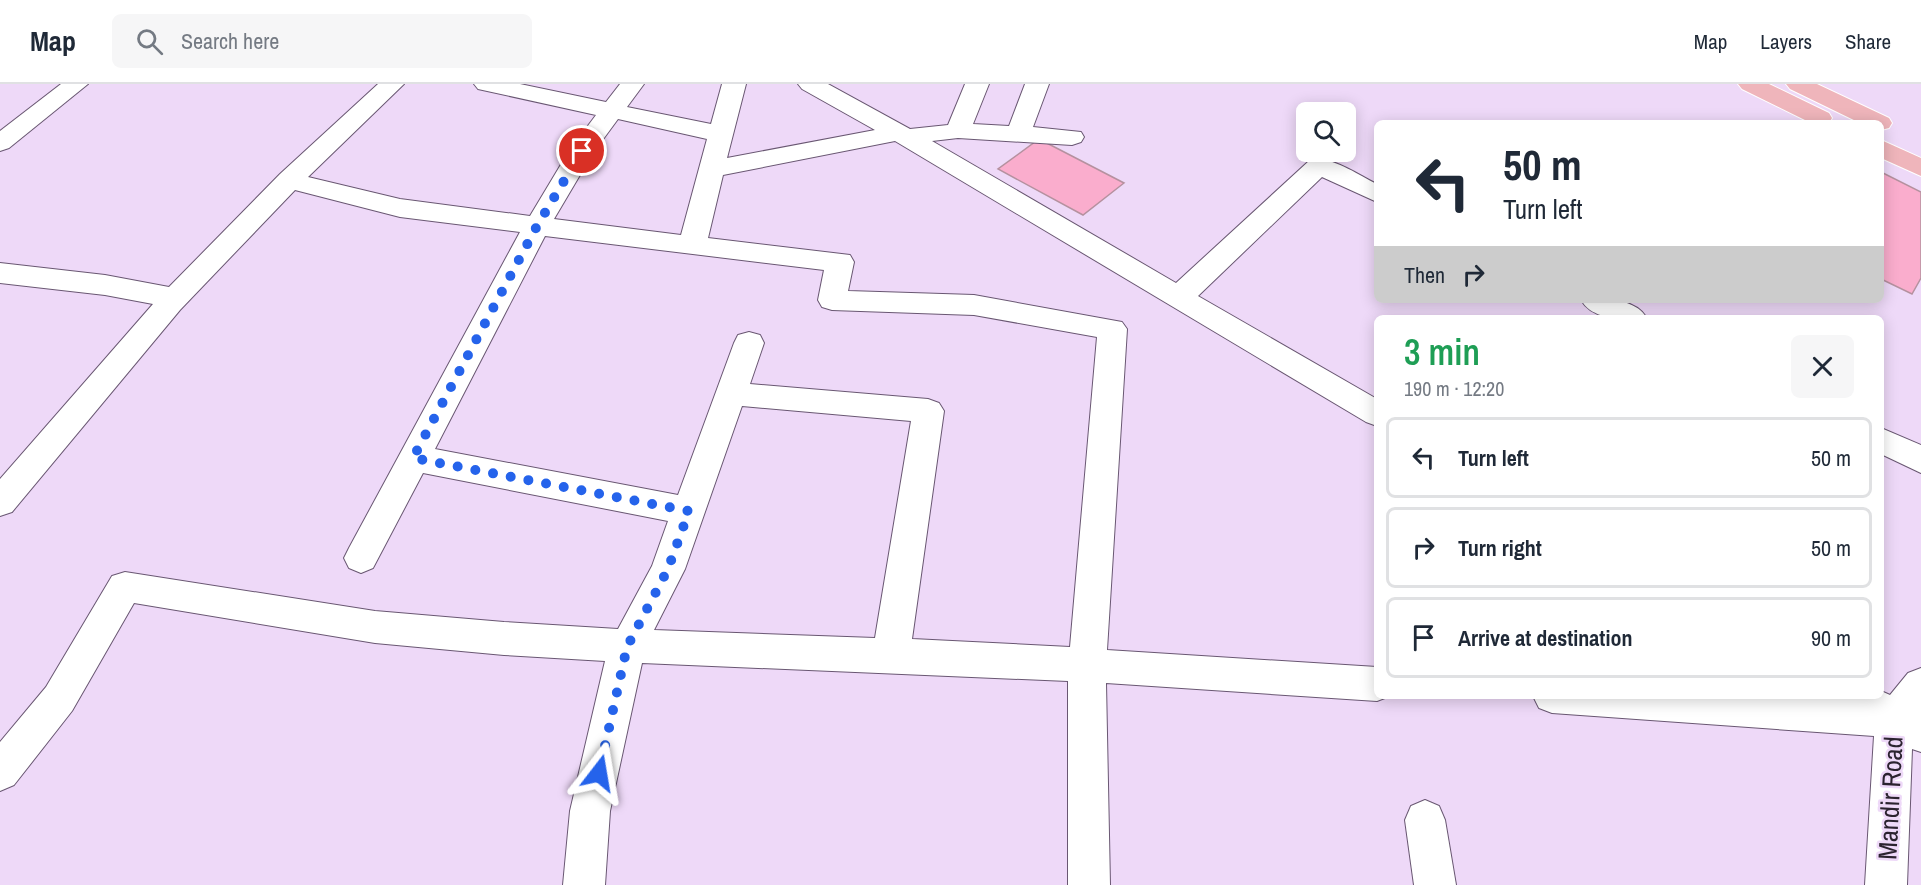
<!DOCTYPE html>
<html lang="en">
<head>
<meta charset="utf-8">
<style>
	:root { --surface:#fff; --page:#f6f6f7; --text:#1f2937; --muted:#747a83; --line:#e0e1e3 }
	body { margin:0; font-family:"Archivo Narrow",sans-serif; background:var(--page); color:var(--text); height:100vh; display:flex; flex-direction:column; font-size:22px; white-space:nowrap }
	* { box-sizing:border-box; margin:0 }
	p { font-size:20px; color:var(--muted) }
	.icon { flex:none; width:33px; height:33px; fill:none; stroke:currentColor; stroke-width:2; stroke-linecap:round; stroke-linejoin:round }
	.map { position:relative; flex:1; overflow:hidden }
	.drawer { position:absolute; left:1374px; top:231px; width:510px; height:384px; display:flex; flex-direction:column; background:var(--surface); border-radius:9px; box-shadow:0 3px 15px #0003 }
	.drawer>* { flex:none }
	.banner { position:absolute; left:1374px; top:36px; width:510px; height:183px; border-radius:9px; box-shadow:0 3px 15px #0003; background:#fff; color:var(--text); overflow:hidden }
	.tools { position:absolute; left:1296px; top:18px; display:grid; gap:12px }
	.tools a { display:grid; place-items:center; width:60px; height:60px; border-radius:9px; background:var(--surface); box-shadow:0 3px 15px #0003; font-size:30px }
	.pin { position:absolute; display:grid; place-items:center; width:51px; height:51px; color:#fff; margin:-26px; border:3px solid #fff; border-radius:50%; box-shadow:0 2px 6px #0007 }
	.me { position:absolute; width:66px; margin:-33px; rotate:14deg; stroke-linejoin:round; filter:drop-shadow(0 0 4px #0008) }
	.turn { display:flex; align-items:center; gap:21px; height:126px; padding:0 30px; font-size:27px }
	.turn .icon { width:78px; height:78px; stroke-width:2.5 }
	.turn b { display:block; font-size:42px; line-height:51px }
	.then { display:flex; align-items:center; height:57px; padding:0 30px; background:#0003; gap:12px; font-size:22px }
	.round { display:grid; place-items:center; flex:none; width:63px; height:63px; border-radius:9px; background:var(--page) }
	.overview { display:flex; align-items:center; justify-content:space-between; height:102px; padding:0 30px }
	h1 { font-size:36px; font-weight:600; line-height:45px; color:#1e9e55 }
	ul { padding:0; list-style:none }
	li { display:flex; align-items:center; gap:18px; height:81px; margin:0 12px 9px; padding:0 18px; border:3px solid var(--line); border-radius:9px }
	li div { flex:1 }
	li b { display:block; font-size:22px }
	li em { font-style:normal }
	header { display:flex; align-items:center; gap:36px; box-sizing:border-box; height:84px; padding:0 30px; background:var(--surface); border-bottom:2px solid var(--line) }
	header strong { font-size:28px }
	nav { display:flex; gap:33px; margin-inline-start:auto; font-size:21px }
	.search { width:420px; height:54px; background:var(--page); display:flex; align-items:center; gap:15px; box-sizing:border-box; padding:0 21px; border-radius:9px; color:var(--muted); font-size:22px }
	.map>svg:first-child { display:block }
	.building { fill:#faadcd; stroke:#b5919f; stroke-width:1.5 }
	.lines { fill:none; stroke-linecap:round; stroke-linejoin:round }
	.minor-casing { stroke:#695772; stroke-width:2 }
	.highway-casing { stroke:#fff; stroke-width:2 }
	.minor { fill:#fff; fill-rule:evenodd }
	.highway { fill:#efb5bb; fill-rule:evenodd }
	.route { stroke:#2563eb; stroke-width:10; stroke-dasharray:0 18 }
	.labels { text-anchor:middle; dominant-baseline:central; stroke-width:5; stroke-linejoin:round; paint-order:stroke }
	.near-street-label { font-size:26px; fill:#2b232f; stroke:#eed9f8 }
</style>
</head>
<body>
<header>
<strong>Map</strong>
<div class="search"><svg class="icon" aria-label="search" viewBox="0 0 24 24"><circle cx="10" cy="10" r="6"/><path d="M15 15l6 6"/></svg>Search here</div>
<nav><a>Map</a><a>Layers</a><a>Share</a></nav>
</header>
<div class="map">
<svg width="1921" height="801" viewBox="0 0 1921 801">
	<rect width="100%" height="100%" fill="#eed9f8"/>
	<g class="building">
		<polygon points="1039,55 1124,99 1083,131 998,85"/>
		<polygon points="1881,88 1921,108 1921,194 1912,210 1881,195"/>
	</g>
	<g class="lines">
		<defs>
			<g id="minor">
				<polygon points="61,0 88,0 9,64 0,67 0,47"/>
				<path d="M378,0H404L308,93L400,115L530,132L569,67L596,31L478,5L474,0H520L606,18L620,0H644L627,23L711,40L722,0H746L727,74L875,46L802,5L798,0H828L910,45L948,41L965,0H989L973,40L1009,42L1025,0H1049L1033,43L1081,48L1084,53L1081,58L1072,61L958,54L932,57L1176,199L1310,76C1331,71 1358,91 1377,100V118L1322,93L1198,212L1377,315V342L1366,338L895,57L723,91L708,154L850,171L854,178L848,207L974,211L1122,238L1127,245L1107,566L1377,583V612H1390L1377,617L1106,599L1110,801H1068V597L642,579L610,727L605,801H563L570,727L605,577L504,571L375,559L134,519L72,627L14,701L0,707V658L46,603L112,492L125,488L375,527L504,538L618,545L652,482L668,437L423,389L373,484L361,489L349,484L344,474L349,464L520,148L400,133L295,106L180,226L12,428L0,432V395L153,220L105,211L0,199V179L105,191L169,203L280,90ZM618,35L707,55L681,151L554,135L593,69ZM545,152L824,186L818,216L822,223L832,226L974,231L1097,253L1070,563L912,555L944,327L939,319L928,315L750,300L764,259L760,251L749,248L738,251L734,259L678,411L435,365ZM742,322L911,337L875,554L654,546L685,485Z"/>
				<path d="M1581,216C1603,216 1633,212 1647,234C1624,234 1594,238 1581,216Z"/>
				<polygon points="1881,344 1921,361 1921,389 1881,370"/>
				<polygon points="1921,584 1921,668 1912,665 1907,801 1865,801 1874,652 1552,629 1539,624 1533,612 1817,612 1863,615 1864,612 1881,612 1881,607 1890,611 1908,589"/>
				<polygon points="1425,716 1439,722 1445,736 1456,801 1414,801 1405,736 1411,722"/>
			</g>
			<g id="highway">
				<polygon points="1738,0 1769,0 1829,29 1832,34 1829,39 1811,39 1742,5"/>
				<polygon points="1786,0 1817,0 1889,34 1892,39 1889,44 1881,46 1881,39 1860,39 1790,5"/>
				<polygon points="1881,56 1921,74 1921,92 1881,74"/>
			</g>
		</defs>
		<use href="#minor" class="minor-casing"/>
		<use href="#highway" class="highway-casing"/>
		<use href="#minor" class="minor"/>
		<use href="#highway" class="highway"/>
	</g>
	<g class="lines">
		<polyline class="route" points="582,67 537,142 413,374 689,427 668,485 627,563 599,689"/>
	</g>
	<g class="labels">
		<g class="near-street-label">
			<text transform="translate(1890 714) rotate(-87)">Mandir Road</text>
		</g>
	</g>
</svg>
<div class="tools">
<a><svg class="icon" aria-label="search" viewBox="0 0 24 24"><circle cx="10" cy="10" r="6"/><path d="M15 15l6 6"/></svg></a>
</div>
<div class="pin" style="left:582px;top:67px;background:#d93025"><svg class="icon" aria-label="arrive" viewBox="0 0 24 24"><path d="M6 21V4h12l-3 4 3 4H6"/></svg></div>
<svg class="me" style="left:599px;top:689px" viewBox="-20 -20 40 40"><path d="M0-17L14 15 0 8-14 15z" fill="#2563eb" stroke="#fff" stroke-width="4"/></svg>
<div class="banner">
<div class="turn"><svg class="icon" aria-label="left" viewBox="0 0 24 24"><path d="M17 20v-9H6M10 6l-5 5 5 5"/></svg><div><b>50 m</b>Turn left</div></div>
<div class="then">Then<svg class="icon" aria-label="right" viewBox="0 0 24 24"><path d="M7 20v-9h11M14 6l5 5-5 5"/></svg></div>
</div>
<section class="drawer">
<div class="overview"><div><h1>3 min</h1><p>190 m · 12:20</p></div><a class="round"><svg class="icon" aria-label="close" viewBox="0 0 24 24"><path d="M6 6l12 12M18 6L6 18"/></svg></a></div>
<ul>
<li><svg class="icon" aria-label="left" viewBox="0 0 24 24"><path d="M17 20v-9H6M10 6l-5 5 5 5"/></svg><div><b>Turn left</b></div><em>50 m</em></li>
<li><svg class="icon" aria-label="right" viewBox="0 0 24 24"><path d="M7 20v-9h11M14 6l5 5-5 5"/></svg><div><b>Turn right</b></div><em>50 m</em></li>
<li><svg class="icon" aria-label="arrive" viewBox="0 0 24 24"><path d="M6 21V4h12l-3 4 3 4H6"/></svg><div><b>Arrive at destination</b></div><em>90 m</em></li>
</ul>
</section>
</div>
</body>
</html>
